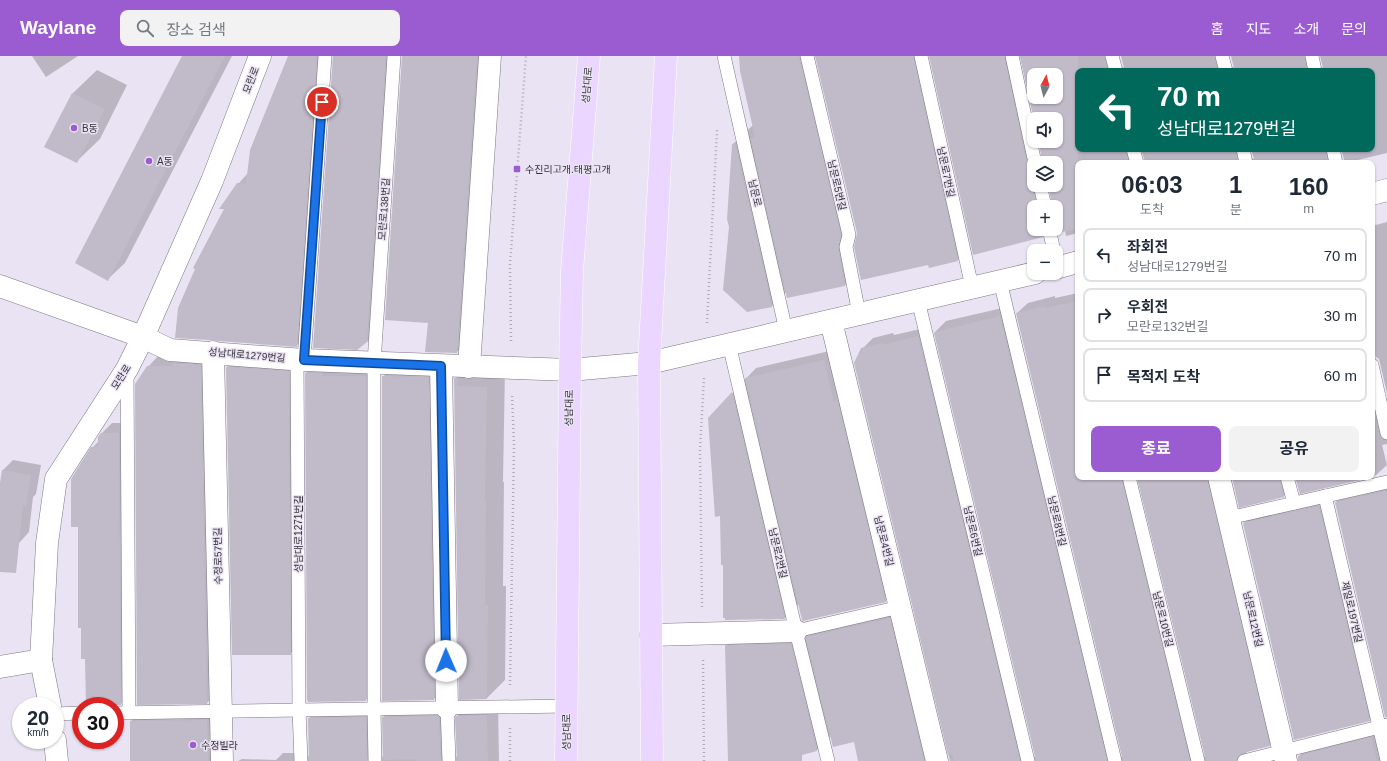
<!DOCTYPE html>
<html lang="ko">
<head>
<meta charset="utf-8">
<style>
	:root { --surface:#fff; --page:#f2f2f3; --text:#1f2937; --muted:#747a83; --line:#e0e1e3; --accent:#9b5bd1 }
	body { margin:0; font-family:Helvetica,"Noto Sans KR",sans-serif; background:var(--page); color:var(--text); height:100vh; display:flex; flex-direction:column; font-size:15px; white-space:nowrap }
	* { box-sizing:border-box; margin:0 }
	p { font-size:13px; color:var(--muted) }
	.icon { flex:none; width:22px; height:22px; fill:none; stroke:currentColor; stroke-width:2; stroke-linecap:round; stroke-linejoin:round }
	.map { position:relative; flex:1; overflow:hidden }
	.details { position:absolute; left:1075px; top:104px; width:300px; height:320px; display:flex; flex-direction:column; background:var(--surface); border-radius:8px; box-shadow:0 1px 3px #0004 }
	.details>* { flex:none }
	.hud { position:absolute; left:1075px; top:12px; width:300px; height:84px; border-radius:8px; box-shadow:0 1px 3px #0004; background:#00695c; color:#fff; overflow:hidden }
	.needle { width:26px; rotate:7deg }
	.controls { position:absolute; left:1027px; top:12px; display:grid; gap:8px }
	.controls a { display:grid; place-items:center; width:36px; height:36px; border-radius:8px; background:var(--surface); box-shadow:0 1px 3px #0004; font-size:20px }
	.speed { position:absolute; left:12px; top:641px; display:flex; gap:8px; font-size:20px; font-weight:700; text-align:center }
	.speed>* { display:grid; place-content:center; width:52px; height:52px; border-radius:50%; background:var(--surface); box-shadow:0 1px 3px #0004; line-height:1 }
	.speed small { font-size:10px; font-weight:400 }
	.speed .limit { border:6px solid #d22; background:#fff; color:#111 }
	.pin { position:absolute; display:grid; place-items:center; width:34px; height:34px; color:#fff; margin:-17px; border:2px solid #fff; border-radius:50%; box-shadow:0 1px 4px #0007 }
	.me { position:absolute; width:44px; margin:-22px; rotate:359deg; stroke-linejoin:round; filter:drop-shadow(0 0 3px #0008) }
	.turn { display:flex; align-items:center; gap:14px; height:84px; padding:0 16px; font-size:18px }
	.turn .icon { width:52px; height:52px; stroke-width:2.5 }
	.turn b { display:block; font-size:28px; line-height:34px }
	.eta { display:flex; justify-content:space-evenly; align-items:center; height:68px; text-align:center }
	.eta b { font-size:24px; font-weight:700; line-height:28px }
	.primary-button { display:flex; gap:8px; margin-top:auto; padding:8px 16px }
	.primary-button a { flex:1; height:46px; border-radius:8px; background:var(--accent); color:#fff; font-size:16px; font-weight:700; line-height:46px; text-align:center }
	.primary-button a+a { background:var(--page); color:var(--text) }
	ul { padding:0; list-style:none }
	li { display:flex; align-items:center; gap:12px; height:54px; margin:0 8px 6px; padding:0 8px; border:2px solid var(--line); border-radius:8px }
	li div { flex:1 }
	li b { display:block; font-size:15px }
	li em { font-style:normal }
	header { display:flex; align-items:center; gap:24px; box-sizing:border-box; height:56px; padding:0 20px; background:var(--accent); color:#fff }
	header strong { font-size:19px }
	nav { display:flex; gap:22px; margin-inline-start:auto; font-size:14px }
	.search { width:280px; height:36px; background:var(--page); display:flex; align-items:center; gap:10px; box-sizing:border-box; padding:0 14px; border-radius:8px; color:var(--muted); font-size:15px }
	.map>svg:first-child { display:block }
	.shadow { fill:#0003; fill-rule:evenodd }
	.building { fill:#c1bac9; fill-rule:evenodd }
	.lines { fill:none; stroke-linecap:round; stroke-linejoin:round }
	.service-casing { stroke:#7d7685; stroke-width:14 }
	.minor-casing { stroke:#7d7685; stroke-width:23 }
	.secondary-casing { stroke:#7d7685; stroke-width:23 }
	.primary-casing { stroke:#fff; stroke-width:23 }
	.path { stroke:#b0aab7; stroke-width:2.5; stroke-dasharray:1 3; stroke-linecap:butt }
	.service { stroke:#fff; stroke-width:13 }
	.minor { stroke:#fff; stroke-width:22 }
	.secondary { stroke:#fff; stroke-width:22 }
	.primary { stroke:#ead6ff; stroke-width:22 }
	.route-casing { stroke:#114b97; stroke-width:10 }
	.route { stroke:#1a73e8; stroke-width:7 }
	.poi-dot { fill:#9b5bd1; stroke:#eae3f3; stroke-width:1.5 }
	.labels { text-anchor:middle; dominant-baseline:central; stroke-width:3; stroke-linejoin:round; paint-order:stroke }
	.street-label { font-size:10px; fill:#353239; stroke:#eae3f3 }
	.poi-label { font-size:10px; fill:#353239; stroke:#eae3f3; text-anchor:start }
</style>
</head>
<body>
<header>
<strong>Waylane</strong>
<div class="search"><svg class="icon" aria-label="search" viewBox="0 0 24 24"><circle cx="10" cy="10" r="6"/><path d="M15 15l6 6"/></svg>장소 검색</div>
<nav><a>홈</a><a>지도</a><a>소개</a><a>문의</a></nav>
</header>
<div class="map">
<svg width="1387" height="705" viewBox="0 0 1387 705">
	<rect width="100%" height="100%" fill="#eae3f3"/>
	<g class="shadow">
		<polygon points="32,0 78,0 46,21"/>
		<polygon points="183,0 232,0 125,207 108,223"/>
		<polygon points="289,0 326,0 307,280 296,290 238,128 248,117"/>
		<polygon points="334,0 395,0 377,275 367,286"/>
		<polygon points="403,0 487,0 467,286 457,296 429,266"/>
		<polygon points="740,0 812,0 856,218 845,229 788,241 786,236 772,250 747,255 730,171 733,88 753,69"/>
		<polygon points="816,0 926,0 968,194 958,204 929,208 858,177"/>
		<path d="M930,0H1017L1040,102L1043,103L1039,85H1056V63H1034L1020,0H1117L1121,10L1124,12L1121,0H1227L1231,10L1234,12L1231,0H1317L1320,10L1323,12L1320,0H1387V97L1345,107L1341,93H1372V15H1078V93H1139L1140,99L1145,106L1141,93H1248L1251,102L1254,103L1251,93H1338L1332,107H1078V177L1066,180L1065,174L1056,168V151H1034V173H1049L1042,180L974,198ZM1034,19H1056V41H1034ZM1034,107H1056V129H1048L1052,147L1034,129Z"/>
		<polygon points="97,14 127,29 100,83 76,106 46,91 73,37"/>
		<polygon points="1387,166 1387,337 1379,303 1375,300 1387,357 1387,388 1382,389 1387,409 1376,419 1372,420 1372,170"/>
		<polygon points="1078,237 1078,421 1134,421 1203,700 1206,701 1137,421 1219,421 1280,679 1269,689 1246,696 1249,700 1290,705 950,705 855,307 862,293 873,282 893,277 894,279 929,271 1033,700 1037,702 935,276 946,265 1011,250 1117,696 1124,703 1017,257 1028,247 1055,240 1055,242"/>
		<polygon points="834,294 896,535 885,545 799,548 785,562 724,508 721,459 709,362 756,312"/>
		<polygon points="211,299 217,636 207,647 148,311 158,300"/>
		<polygon points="237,301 299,305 301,587 290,598 227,311"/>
		<polygon points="473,304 505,312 503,426 504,426 503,530 506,530 505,624 487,642 455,323"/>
		<polygon points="316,307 376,310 376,634 366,644 308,644 306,317"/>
		<polygon points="393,310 439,311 444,633 434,643 383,321"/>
		<polygon points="112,367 129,367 131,638 121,648 92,392 99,385 101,378"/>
		<polygon points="13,404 41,409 36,438 33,441 29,476 19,487 0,484 0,433 3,414"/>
		<polygon points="1233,421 1292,421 1294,430 1284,440"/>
		<polygon points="1387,427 1387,661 1336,446 1346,436"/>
		<polygon points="1329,440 1379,654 1369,664 1244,467 1254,457"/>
		<polygon points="900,552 941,705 859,705 832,592 835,676 817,694 776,705 729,705 726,590 745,571 819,570"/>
		<polygon points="498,648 499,705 238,705 242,703 276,704 283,697 306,697 310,702 309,662 320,651 377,650 378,694 384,703 383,661 395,650 450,649 452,694 458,703 456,661 469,649"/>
		<polygon points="218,652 231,705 131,705 131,665 142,654"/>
		<polygon points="1384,671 1387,705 1299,705 1299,700 1309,689"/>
	</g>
	<g class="building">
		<polygon points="182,0 225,0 108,225 75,207"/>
		<polygon points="288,0 317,0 297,291 219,285 213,284 209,284 175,282 178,252 195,213 193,212 224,153 219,153 237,127 246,128 250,94"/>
		<polygon points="333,0 386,0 367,286 357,294 313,292"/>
		<polygon points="402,0 477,0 457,297 425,296 428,267 385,264"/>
		<polygon points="739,0 799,0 841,179 838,192 845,230 787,242 751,83 755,81 740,15"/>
		<polygon points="815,0 913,0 958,205 929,212 928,209 861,224 854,191 857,177"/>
		<polygon points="929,0 1004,0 1027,109 1029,113 1034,115 1034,124 1032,130 1037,151 1034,151 1034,173 1041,173 1043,181 973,199"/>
		<path d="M1020,0H1078V172L1058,177L1056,170V151H1053L1048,129H1056V107H1043L1038,85H1056V63H1034V64ZM1034,19H1056V41H1034Z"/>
		<polygon points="72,37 105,53 77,107 44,91"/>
		<polygon points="735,87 772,251 747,256 723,234 729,171 727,163 732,88"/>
		<polygon points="1078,245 1078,421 1121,421 1190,705 1123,705 1016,257 1045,250 1045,252"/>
		<polygon points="1000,260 1107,705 1036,705 934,277 935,276"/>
		<polygon points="918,280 1020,705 954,705 952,698 948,699 854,307 861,292 883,287 883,289"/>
		<polygon points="824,304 834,347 837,342 886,546 803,565 802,564 745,322"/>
		<polygon points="173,307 201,309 207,648 137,649 135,328 147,310 170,310 173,309"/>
		<polygon points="226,311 289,315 291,599 232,599"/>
		<polygon points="305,317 325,317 321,320 366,320 366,645 308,646 307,644"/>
		<polygon points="382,320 429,321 434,644 382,645"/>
		<polygon points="454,322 458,322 457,330 487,331 485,444 486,444 485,549 488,549 487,643 459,644"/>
		<polygon points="732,336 785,563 725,564 725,562 723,562 723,509 721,509 720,460 715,461 708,362"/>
		<polygon points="101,377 119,377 121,649 86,650 85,603 81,603 81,572 78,572 78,471 71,471 71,423 91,391 98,391 98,381"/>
		<polygon points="2,414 31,419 26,450 23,449 16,517 0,516 0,427"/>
		<polygon points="1137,421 1207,421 1270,690 1242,697 1238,700 1236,705 1206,705"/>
		<polygon points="1232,421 1279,421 1284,441 1239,452"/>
		<polygon points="1295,421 1373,421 1300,438"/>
		<polygon points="1387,435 1387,661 1385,661 1335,446"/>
		<polygon points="1319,450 1370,665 1294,684 1243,467"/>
		<polygon points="890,562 924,705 858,705 854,686 833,691 806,582 807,581"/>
		<polygon points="791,588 817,695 802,699 802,705 728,705 725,589"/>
		<polygon points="487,659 488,705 457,705 455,661 456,660"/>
		<polygon points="438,660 439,661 441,705 416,705 416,703 383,704 382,661"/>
		<polygon points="366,661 367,705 309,705 308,662"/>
		<polygon points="207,664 208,705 130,705 130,665"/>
		<polygon points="1371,681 1377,705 1298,705 1298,700"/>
	</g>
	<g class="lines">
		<defs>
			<g id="service">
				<polyline points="724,0 786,275"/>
				<polyline points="807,0 849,179 846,191 859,258"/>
				<polyline points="921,0 972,231"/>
				<polyline points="1012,0 1035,107"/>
				<polyline points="1112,0 1116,15"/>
				<polyline points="1222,0 1226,15"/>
				<polyline points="1312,0 1315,15"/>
				<polyline points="1133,93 1137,107"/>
				<polyline points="1243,93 1246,107"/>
				<polyline points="1333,93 1336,107"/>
				<polyline points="1040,129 1045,151"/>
				<polyline points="1049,173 1054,195"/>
				<polyline points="1000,225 1115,705"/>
				<polyline points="918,244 1028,705"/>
				<polyline points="729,288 796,575 828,705"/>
				<polyline points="297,303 299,654 301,705"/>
				<polyline points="304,304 325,0"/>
				<polyline points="1372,309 1387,377"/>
				<polyline points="127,316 129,656"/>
				<polyline points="1129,421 1198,705"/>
				<polyline points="1287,421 1294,447"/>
				<polyline points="1325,440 1387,704"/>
				<polyline points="1229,462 1387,426"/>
				<polyline points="796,575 900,551"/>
				<polyline points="447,652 449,705"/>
				<polyline points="115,657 566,650"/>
				<polyline points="55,658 81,657"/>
				<polyline points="375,705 374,653 374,307 394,0"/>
				<polyline points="1244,705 1387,669"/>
			</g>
			<g id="minor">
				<polyline points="0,230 143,281 170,294 304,304 570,314"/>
				<polyline points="831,265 937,705"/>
				<polyline points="213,296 222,705"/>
				<polyline points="441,310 447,652"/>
				<polyline points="469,311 490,0"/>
				<polyline points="1219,421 1286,705"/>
				<polyline points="651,579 796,575"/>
				<polyline points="0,611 41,604"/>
				<polyline points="50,650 41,604 47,487 56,423 127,313 143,281 212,125 260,0"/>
				<polyline points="55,684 57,705"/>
			</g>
			<g id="secondary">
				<polyline points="1372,138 1387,134"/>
				<polyline points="1056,212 1078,206"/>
				<polyline points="570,314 649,307 1035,217"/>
			</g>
			<g id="primary">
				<polyline points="566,705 570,314 572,215 589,0"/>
				<polyline points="652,705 649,307 666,0"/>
			</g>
		</defs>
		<use href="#service" class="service-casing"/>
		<use href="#minor" class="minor-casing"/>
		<use href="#secondary" class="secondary-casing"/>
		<use href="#primary" class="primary-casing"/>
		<g class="path">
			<polyline points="707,267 717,74"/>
			<polyline points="511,285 510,208 526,0"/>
			<polyline points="702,551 700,393 704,322"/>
			<polyline points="703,604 704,705"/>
			<polyline points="510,629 514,389 512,338"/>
			<polyline points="510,672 510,705"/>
		</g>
		<use href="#service" class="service"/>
		<use href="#minor" class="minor"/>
		<use href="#secondary" class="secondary"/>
		<use href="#primary" class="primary"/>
	</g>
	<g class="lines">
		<defs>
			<polyline id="route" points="322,46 304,304 441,310 446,605"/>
		</defs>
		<use href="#route" class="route-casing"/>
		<use href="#route" class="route"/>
	</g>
	<g class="poi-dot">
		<circle cx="74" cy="72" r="4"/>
		<circle cx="149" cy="105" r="4"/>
		<rect x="513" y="109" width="8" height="8" rx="2"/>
		<circle cx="193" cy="689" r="4"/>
	</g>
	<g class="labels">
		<g class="street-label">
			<text transform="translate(251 24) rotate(-69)">모란로</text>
			<text transform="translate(587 29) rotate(-85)">성남대로</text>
			<text transform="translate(946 116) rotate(78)">남문로7번길</text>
			<text transform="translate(837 129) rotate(77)">남문로5번길</text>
			<text transform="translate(755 137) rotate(77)">남문로</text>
			<text transform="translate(384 153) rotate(-86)">모란로138번길</text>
			<text transform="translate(247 299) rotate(5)">성남대로1279번길</text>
			<text transform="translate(121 321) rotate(-58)">모란로</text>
			<text transform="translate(569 352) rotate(-89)">성남대로</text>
			<text transform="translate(1057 465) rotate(77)">남문로8번길</text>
			<text transform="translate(973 475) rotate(77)">남문로6번길</text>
			<text transform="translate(298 478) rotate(-90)">성남대로1271번길</text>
			<text transform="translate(884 485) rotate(76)">남문로4번길</text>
			<text transform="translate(778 497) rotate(77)">남문로2번길</text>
			<text transform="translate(218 500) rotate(-91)">수정로57번길</text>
			<text transform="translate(1352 556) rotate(77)">제일로197번길</text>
			<text transform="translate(1163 563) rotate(76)">남문로10번길</text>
			<text transform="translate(1253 563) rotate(77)">남문로12번길</text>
			<text transform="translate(566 676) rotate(-90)">성남대로</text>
		</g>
		<g class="poi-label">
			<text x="82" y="72">B동</text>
			<text x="157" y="105">A동</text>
			<text x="525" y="113">수진리고개.태평고개</text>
			<text x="201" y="689">수정빌라</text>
		</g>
	</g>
</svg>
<div class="controls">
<a><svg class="needle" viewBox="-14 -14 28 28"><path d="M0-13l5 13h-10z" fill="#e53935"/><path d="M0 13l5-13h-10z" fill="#747a83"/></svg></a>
<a><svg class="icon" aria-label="sound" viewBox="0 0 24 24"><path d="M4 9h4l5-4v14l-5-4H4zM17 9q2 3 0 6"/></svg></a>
<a><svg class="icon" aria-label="layers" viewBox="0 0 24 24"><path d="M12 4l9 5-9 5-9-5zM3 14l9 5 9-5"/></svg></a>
<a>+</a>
<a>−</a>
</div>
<div class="speed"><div>20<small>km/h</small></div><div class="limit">30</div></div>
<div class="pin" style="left:322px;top:46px;background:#d93025"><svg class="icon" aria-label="arrive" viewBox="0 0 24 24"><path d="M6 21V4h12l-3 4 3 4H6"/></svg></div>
<svg class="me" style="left:446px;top:605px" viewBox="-20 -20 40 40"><circle r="19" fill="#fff"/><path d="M0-13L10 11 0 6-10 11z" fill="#1a73e8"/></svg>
<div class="hud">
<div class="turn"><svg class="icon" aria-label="left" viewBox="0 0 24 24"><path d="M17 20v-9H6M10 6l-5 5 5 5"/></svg><div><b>70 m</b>성남대로1279번길</div></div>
</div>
<section class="details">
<div class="eta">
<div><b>06:03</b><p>도착</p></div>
<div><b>1</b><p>분</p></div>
<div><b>160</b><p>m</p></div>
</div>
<ul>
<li><svg class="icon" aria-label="left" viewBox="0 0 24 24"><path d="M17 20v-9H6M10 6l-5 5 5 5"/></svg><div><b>좌회전</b><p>성남대로1279번길</p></div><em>70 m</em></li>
<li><svg class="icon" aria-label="right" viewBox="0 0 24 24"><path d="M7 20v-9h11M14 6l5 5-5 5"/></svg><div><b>우회전</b><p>모란로132번길</p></div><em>30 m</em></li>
<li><svg class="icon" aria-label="arrive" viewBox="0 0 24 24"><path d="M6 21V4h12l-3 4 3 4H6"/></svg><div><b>목적지 도착</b></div><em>60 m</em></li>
</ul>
<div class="primary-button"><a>종료</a><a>공유</a></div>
</section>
</div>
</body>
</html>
